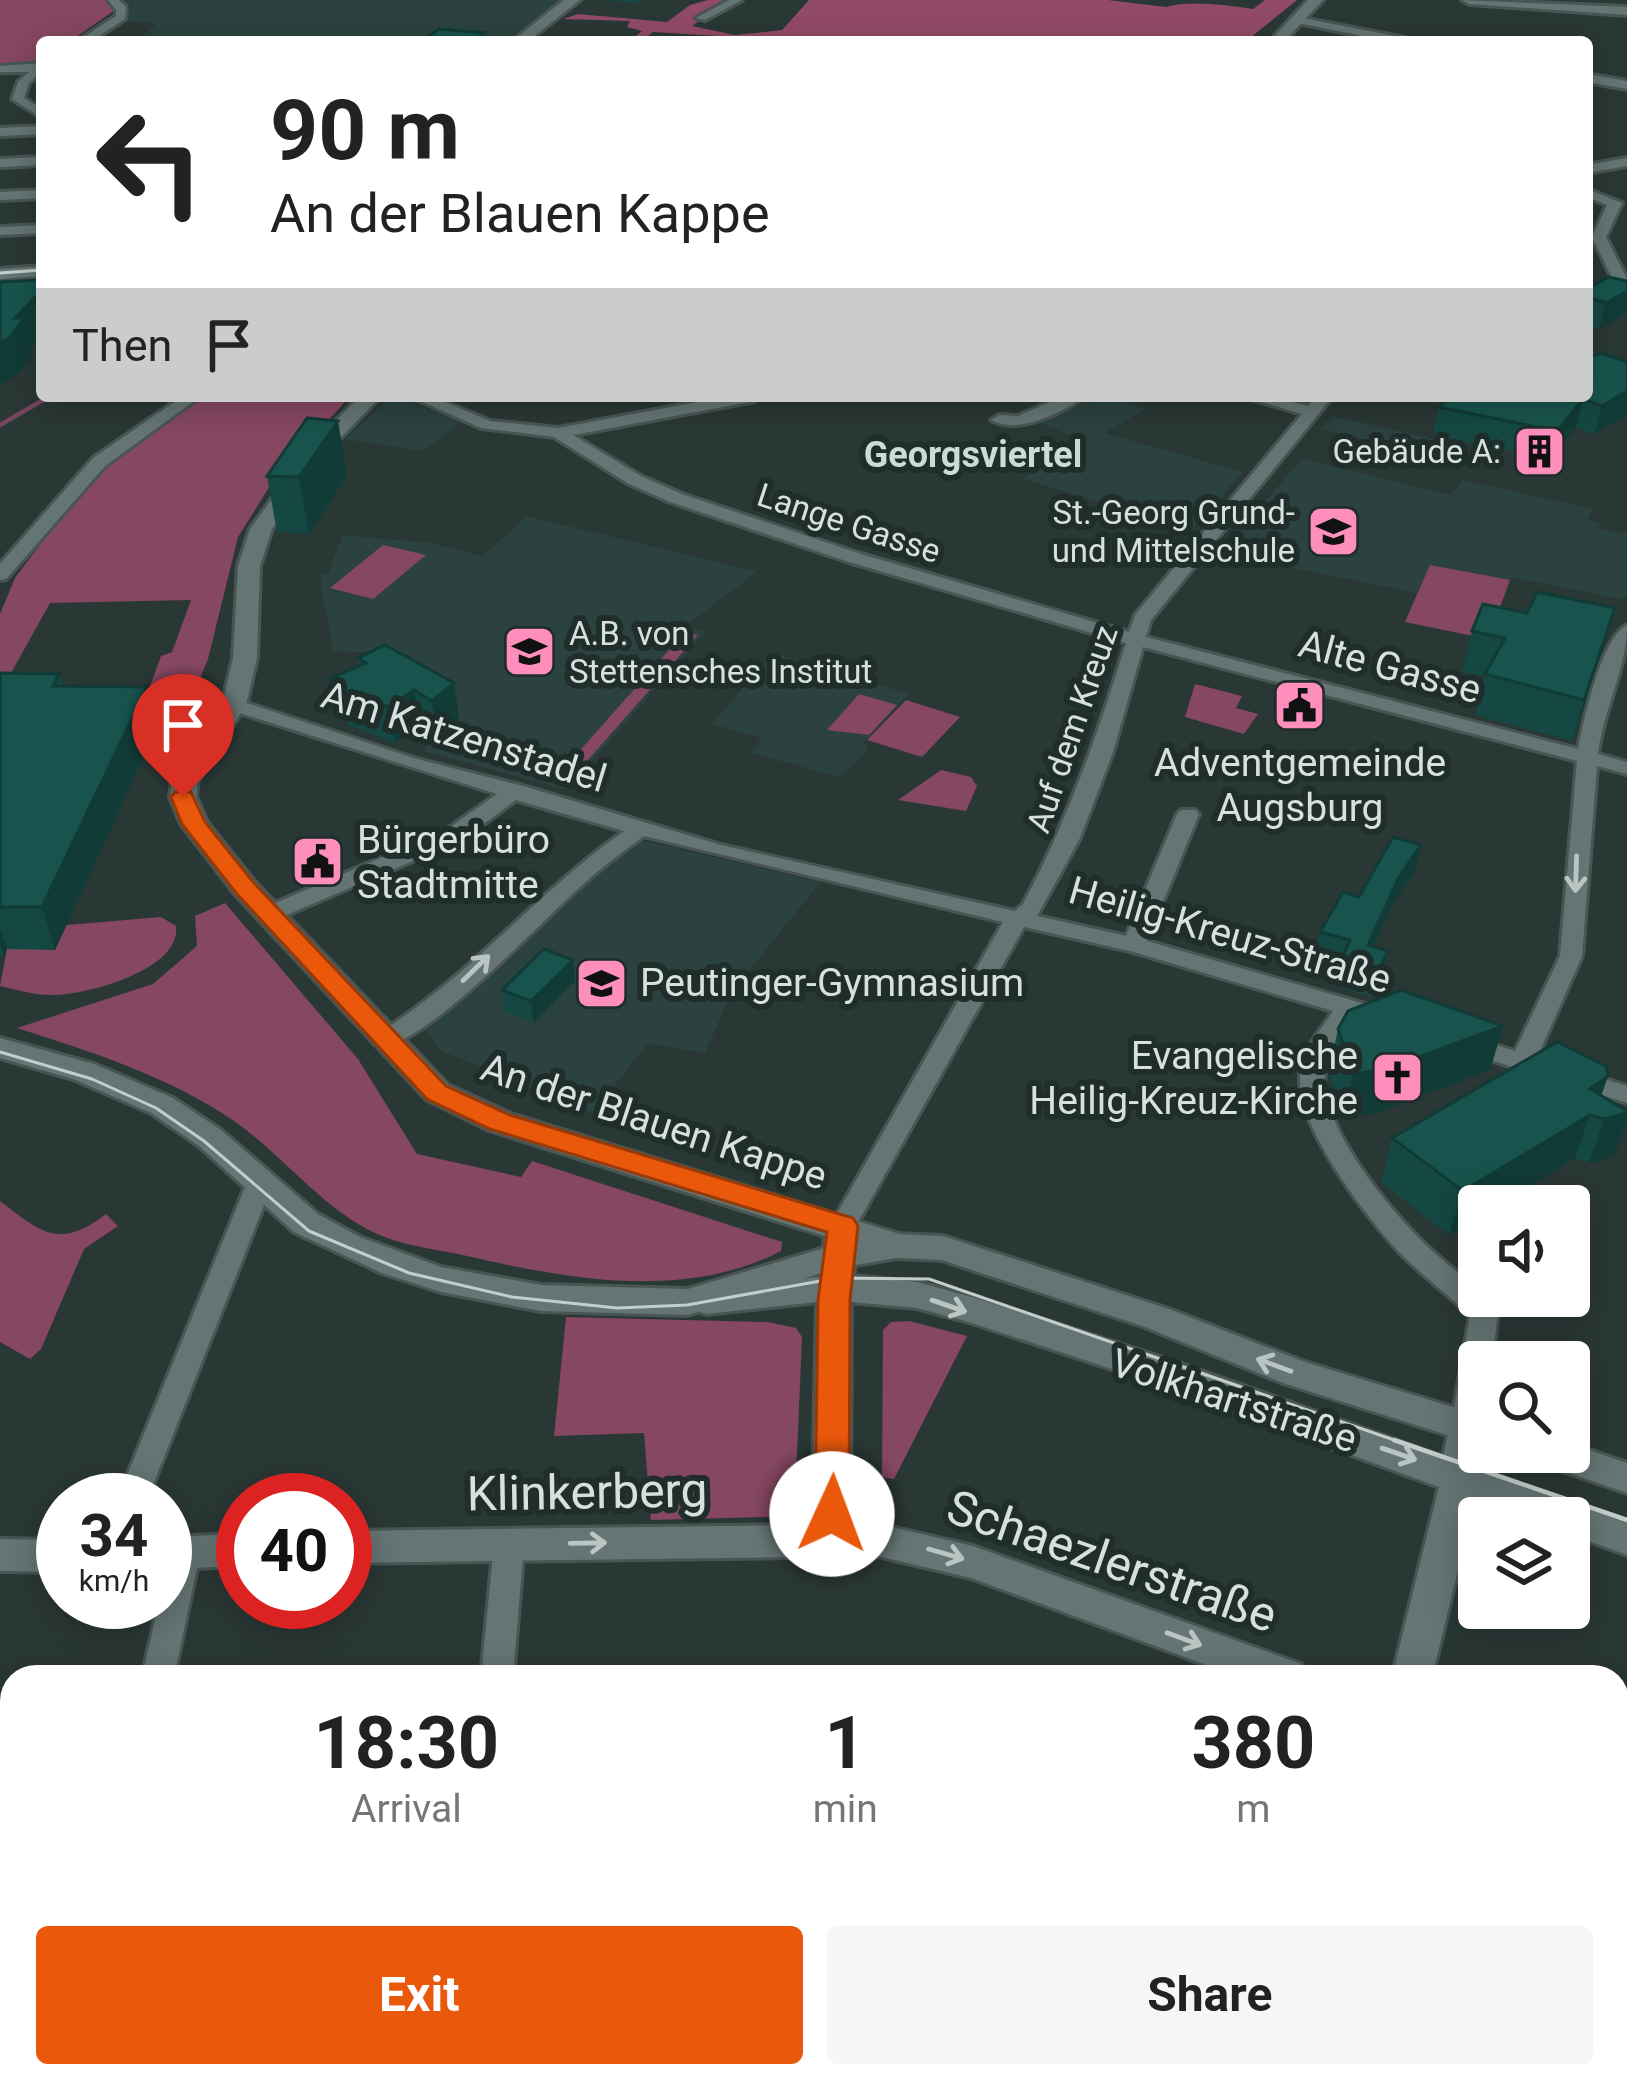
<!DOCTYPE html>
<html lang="en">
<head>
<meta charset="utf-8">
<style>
	:root { --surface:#fff; --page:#f6f6f6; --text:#222; --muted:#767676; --accent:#ea580c }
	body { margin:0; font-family:Roboto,sans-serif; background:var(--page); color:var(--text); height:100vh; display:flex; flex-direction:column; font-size:45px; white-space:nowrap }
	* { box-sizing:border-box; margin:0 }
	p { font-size:39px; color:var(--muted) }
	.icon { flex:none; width:66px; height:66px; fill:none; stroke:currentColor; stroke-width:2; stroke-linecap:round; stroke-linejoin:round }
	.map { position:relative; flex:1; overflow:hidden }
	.details { position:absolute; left:0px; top:1665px; width:1629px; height:423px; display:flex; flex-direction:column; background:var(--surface); border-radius:36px 36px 0 0; box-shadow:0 6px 30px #0003 }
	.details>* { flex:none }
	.guide { position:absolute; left:36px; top:36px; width:1557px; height:366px; border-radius:12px; box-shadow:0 6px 30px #0003; background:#fff; color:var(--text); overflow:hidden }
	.controls { position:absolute; left:1458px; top:1185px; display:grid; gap:24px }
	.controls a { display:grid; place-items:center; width:132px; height:132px; border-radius:12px; background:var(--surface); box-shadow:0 6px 30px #0003; font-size:60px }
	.speed { position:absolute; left:36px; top:1473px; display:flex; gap:24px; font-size:60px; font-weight:700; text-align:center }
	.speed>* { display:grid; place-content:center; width:156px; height:156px; border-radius:50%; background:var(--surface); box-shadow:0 6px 30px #0003; line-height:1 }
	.speed small { font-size:30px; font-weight:400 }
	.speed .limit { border:18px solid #d22; background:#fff; color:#111 }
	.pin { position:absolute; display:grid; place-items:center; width:102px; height:102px; color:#fff; margin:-123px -51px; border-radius:50% 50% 50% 0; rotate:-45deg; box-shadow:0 0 12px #0007 }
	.pin .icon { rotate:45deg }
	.me { position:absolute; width:132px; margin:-66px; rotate:2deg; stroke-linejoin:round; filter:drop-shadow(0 0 9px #0008) }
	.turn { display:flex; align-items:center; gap:42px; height:252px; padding:0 36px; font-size:54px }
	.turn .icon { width:156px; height:156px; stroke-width:2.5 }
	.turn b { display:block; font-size:84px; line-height:102px }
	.then { display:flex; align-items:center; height:114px; padding:0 36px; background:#0003; gap:24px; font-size:45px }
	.eta { display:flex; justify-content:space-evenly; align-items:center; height:204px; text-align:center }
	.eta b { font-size:72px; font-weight:700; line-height:84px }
	.action { display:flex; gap:24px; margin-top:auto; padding:24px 36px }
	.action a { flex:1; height:138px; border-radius:12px; background:var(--accent); color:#fff; font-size:48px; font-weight:700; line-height:138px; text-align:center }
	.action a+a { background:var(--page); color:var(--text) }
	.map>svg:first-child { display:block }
	.built { fill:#2b423e }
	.green { fill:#864761 }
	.forest { fill:#914a67 }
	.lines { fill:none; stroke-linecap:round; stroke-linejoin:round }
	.stream { stroke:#72465e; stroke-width:4.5 }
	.minor-casing { stroke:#485553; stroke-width:6 }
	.tertiary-casing { stroke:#485553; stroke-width:6 }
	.secondary-casing { stroke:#485553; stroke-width:6 }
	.minor { fill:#657573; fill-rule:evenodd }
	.tertiary { fill:#657573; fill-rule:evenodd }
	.secondary { fill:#657573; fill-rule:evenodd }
	.tram-far1 { stroke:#c3cdcb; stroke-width:3 }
	.tram { stroke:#c3cdcb; stroke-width:4.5 }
	.wall { fill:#154842 }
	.shaded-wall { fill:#113b36 }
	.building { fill:#18544d; stroke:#113b36; stroke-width:3 }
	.oneway { stroke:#bac5c3 }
	.route { fill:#ea580c; stroke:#983908; stroke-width:3 }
	.labels { text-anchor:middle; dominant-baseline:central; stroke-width:12; stroke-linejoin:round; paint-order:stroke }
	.far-poi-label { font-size:33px; fill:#d7e0de; stroke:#1f2d2b; text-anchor:end }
	.far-street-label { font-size:33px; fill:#d7e0de; stroke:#1f2d2b }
	.far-neighbourhood-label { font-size:36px; font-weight:bold; fill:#c9dcd8; stroke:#1f2d2b }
	.street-label { font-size:39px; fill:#d7e0de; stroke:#1f2d2b }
	.poi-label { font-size:39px; fill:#d7e0de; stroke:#1f2d2b; text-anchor:start }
	.near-street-label { font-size:48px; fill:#d7e0de; stroke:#1f2d2b }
</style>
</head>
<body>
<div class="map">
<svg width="1627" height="2086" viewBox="0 0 1627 2086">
	<rect width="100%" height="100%" fill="#293735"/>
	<g class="built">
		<polygon points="119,0 563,0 505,42 278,42 143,35 157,24 121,20 131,7"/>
		<polygon points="1109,396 1146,409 1105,433 1243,472 1191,530 1023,479 1080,438 1033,421 1082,399 1093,404"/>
		<polygon points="391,397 464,421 421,451 344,439"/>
		<polygon points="1332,416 1434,439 1424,453 1321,429"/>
		<polygon points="1302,459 1451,495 1463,480 1593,509 1588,520 1600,523 1599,529 1627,534 1627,594 1624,600 1511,577 1488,639 1405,622 1417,593 1220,553"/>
		<polygon points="527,516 757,572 686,625 705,632 567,790 423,751 435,736 361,693 412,668 412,655 333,651 321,586 321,574 328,574 343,535 431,543 483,556"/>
		<polygon points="773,653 909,694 864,742 869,749 840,777 751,753 762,738 712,724"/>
		<polygon points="644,841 821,882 733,990 705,1053 648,1043 608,1094 623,1101 609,1120 442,1051 422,1027 440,1009 631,843"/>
	</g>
	<g class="green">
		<polygon points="0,0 104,0 118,8 69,42 42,42 42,58 29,65 0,67"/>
		<polygon points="203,396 350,396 268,489 238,537 208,659 185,715 140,714 161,656 172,652 191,600 50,603 0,693 0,614 15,578 80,491 125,449"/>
		<polygon points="383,545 426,555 373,599 330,588"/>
		<polygon points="1430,565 1510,580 1488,639 1405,622"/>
		<polygon points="685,632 698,635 566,785 552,782"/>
		<polygon points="1195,684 1242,696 1236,708 1258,714 1244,734 1185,717"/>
		<polygon points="859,694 897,705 869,735 827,730"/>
		<polygon points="906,700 960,717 922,757 867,740"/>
		<polygon points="941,770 971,777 977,786 966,811 898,800"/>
		<path d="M225,903L358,1059L417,1154L521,1177L532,1161L782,1242L781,1251C685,1301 567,1279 467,1256C441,1250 412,1247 387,1238C327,1216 286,1157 234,1121C168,1076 92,1052 17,1028L153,984L197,946L195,916Z"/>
		<path d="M161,917L176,926C182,969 89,994 56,995C37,996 18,990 0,986L7,949L67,925Z"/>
		<path d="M0,1201C42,1233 59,1250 106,1214L118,1226L84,1249L41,1349L30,1359L0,1342Z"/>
		<polygon points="566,1317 768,1322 796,1328 802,1337 795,1503 783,1514 766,1517 651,1520 644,1433 554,1436"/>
		<polygon points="909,1321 967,1336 894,1479 882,1477 883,1330 891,1322"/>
		<polygon points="1617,1857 1627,1861 1627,2086 1570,2086 1553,2076 1617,2076"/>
		<polygon points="675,2076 985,2076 984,2086 673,2086"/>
	</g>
	<path class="forest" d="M708,0H733L692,19L699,21L692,26L735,35L782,30L809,0H1108L1166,7C1189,0 1226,5 1253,9L1265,0H1297L1245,42H816L653,32L640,42H628L642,31L627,27L630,21L563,19L578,14L667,22L690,5Z"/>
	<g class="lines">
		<polyline class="stream" points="0,425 50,396"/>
		<defs>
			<g id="minor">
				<polygon points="108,0 119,0 126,7 125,19 90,42 76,42 116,16 116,10"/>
				<polygon points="729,0 742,0 705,20 696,18"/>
				<polygon points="1297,17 1410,39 1416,42 1393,42 1293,22"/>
				<polygon points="42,63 42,72 29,83 24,98 42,109 42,118 12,99 18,82 29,72 0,72 0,66"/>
				<polygon points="1587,74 1627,81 1627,89 1587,82"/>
				<polygon points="42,126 42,134 0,136 0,128"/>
				<polygon points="42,157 42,165 0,167 0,159"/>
				<polygon points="1627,158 1627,166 1587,173 1587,165"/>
				<polygon points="1587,189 1622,203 1606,237 1627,279 1587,308 1587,297 1612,278 1592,237 1607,205 1587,197"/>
				<polygon points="42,190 42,198 0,200 0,192"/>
				<polygon points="42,225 42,233 0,235 0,227"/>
				<polygon points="183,396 201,396 105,466 6,579 0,580 0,564 93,458"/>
				<path d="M409,396H431L490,421L558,428L730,396H763L755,401L573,435L641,476L682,494L861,554L1129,632L1135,615L1302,414L1242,396H1269L1308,406L1317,396H1333L1151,620L1146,637L1578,749C1584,720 1601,638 1627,625C1627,669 1603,710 1598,754L1627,762V774L1597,766L1582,956L1537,1058L1627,1086V1103L1455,1049L1451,1043L1463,1035L1515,1051L1560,956L1577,761L1143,647L1113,752L1080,838L1037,916L1126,936L1177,814L1181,810H1195L1199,814L1147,941L1393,1012L1397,1018L1393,1024L1385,1026L1353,1017C1343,1032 1330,1048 1326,1066C1312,1122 1398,1221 1438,1256C1458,1274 1486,1291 1498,1311L1492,1362H1479V1427L1475,1434L1465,1438L1455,1434L1451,1426L1470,1315C1447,1294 1422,1275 1400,1253C1366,1216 1290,1120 1301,1068C1305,1047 1322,1028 1333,1011L1130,951L1024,927L852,1233H834L830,1226L1003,922L644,836C621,853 599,869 579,888C545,918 416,1055 377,1046L373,1040L377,1034C469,978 536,893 624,831L516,800L462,840L277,919H261L258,914L261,909L446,830L497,794L227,709V701H241L417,759L523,786L721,845L1015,911L1023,904C1068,820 1098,734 1126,643L849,562L670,502L629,484L554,437L481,428Z"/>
				<path d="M1064,396H1085C1062,413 1018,435 991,420L999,415L1018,416Z"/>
				<polygon points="259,1176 268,1178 272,1185 147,1500 117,1500 246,1185 250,1178"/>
				<polygon points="509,1531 520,1535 524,1544 513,1677 481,1677 494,1544 498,1535"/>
				<polygon points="185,1540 196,1544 200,1553 174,1677 142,1677 159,1602 165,1602 165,1574 174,1544"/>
				<polygon points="12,2015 12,2068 0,2073 0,2020"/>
				<polygon points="59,2076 104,2076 109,2086 64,2086"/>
			</g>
			<g id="tertiary">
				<polygon points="564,0 580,0 527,42 511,42"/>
				<polygon points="1308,0 1323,0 1284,42 1269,42"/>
				<polygon points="1462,0 1627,7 1627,15 1469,4"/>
				<polygon points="42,266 42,276 0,279 0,269"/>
				<polygon points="360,396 381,396 321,458 272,529 260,566 257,658 246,705 198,781 196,797 207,822 255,882 448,1085 511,1114 909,1237 914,1246 909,1255 897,1258 857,1246 853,1276 917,1282 979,1299 1176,1362 1443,1457 1452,1416 1465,1411 1478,1416 1478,1470 1627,1523 1627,1555 1569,1534 1569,1518 1525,1518 1475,1500 1432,1677 1392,1677 1439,1487 1160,1385 969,1322 917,1308 851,1302 850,1539 844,1550 831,1555 818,1550 812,1539 817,1302 706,1314 694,1310 689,1301 694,1292 706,1288 820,1277 825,1236 489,1130 426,1099 235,894 181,824 170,797 172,781 222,705 233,658 238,566 250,529 307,450"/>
				<polygon points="1232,2076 1278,2076 1274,2086 1228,2086"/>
			</g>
			<g id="secondary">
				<polygon points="0,1038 94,1064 173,1098 221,1130 318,1214 360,1237 441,1267 541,1285 688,1289 837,1244 897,1234 943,1236 1169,1309 1305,1362 1479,1415 1479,1445 1283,1383 1145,1327 942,1260 897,1258 837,1268 688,1315 541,1311 441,1292 382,1273 294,1232 199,1146 151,1113 73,1079 0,1058"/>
				<polygon points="1569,1443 1627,1463 1627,1493 1537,1462 1532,1452 1569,1452"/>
				<polygon points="878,1524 973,1546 1301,1664 1307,1677 1239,1677 971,1578 878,1556 345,1563 345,1531"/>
				<polygon points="243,1534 243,1566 165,1569 165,1537"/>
				<polygon points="0,1539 63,1540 63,1572 0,1571"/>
				<polygon points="1617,1782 1627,1786 1627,1826 1617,1822"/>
			</g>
		</defs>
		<use href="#minor" class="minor-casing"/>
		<use href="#tertiary" class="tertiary-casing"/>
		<use href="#secondary" class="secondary-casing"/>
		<use href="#minor" class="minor"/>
		<use href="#tertiary" class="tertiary"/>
		<use href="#secondary" class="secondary"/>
		<g class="tram-far1">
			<polyline points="0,273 42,270"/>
			<polyline points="0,1052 92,1079 156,1108 204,1141 309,1231 409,1273 512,1297 617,1308 687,1305 837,1278 929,1279 1403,1443"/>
		</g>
		<polyline class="tram" points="1394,1440 1627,1520"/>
	</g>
	<g class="wall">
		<polygon points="605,0 642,0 637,3"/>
		<polygon points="1627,281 1599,329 1587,326 1587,289"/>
		<polygon points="1627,362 1594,434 1576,427 1550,459 1433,435 1439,407"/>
		<polygon points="267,476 347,476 309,534 277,532"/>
		<polygon points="1472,631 1603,648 1572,741 1475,715 1484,676 1462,672"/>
		<polygon points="385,645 459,718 437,736 419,726 395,743 348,725 347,720 335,714 328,679 359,666 358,658"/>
		<polygon points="0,673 59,674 63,686 147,687 157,728 55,950 7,949 4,956 0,956"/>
		<polygon points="1421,845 1414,873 1392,905 1374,947 1381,979 1372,997 1335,986 1340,967 1314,960 1320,932"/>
		<polygon points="573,960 575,981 534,1023 505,1012 502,990"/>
		<polygon points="1503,1026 1490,1070 1375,1113 1343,1118 1329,1073 1338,1029"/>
		<polygon points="1608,1076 1601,1095 1614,1156 1589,1163 1575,1158 1497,1206 1479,1206 1479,1217 1449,1235 1381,1182 1392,1138"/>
	</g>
	<g class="shaded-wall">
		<polygon points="42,290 42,335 31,347 33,354 20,372 0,385 0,343 15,318"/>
		<polygon points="1627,291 1627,313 1599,329 1606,303"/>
		<polygon points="1627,391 1627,415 1594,434 1602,406"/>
		<polygon points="1583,399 1576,427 1550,459 1557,431"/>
		<polygon points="338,421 347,476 309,534 299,477"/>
		<polygon points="1615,608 1603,648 1572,741 1584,700"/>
		<polygon points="454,683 459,718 437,736 432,701"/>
		<polygon points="147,687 157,728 55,950 42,907"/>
		<polygon points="414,690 419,726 395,743 389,707"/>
		<polygon points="1421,845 1414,873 1392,905 1365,965 1368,945 1399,877"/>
		<polygon points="0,928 7,949 4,956 0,945"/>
		<polygon points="1388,951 1381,979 1372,997 1379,969"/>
		<polygon points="573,960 575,981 534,1023 531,1001"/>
		<polygon points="1503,1026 1490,1070 1375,1113 1343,1118 1353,1074"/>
		<polygon points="1608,1076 1594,1116 1590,1115 1575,1158 1497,1206 1479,1206 1479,1217 1449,1235 1463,1191"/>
		<polygon points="1627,1113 1627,1120 1614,1156 1589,1163 1604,1119"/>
	</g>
	<g class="building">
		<polygon points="439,29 484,33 472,42 421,42"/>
		<polygon points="1609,277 1627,281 1627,291 1606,303 1587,297 1587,289"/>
		<polygon points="42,280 42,290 15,318 24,318 11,336 0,343 0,282"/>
		<polygon points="1601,353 1627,362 1627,391 1602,406 1583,399 1557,431 1439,407 1451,396 1587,396 1587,358"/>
		<polygon points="307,418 338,421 299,477 267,476"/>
		<polygon points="1537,592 1615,608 1584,700 1485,674 1505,638 1472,631 1483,604 1527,613"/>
		<polygon points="385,645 454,683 432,701 414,690 389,707 341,690 345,688 328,679 366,663 358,658"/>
		<polygon points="0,673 59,674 53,686 147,687 42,907 0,907"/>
		<polygon points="1393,837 1421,845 1399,877 1368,945 1388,951 1379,969 1342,958 1350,940 1320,932 1343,892 1359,897"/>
		<polygon points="544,949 573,960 531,1001 502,990"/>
		<polygon points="1401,990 1503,1026 1386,1069 1353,1074 1338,1029 1348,1011"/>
		<polygon points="1557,1042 1606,1066 1608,1076 1590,1089 1627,1111 1627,1113 1604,1119 1590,1115 1463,1191 1392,1138"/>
	</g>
	<defs><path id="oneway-shaft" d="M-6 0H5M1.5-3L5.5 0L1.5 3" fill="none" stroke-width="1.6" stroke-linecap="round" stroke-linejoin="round" transform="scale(3)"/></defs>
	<g class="oneway">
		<use href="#oneway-shaft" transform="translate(1576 874) rotate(92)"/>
		<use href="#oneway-shaft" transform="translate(476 968) rotate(-44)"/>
		<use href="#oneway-shaft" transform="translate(949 1306) rotate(19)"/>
		<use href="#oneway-shaft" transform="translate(1274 1365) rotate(-160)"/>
		<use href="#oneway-shaft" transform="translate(1399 1454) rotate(19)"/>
		<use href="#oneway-shaft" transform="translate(588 1543) rotate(-1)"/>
		<use href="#oneway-shaft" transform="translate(946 1554) rotate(16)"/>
		<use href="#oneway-shaft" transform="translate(1184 1639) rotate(20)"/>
	</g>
	<polygon class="route" points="175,792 191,792 205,822 254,883 446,1086 510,1115 853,1218 858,1226 850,1300 849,1514 844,1524 820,1524 815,1514 818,1300 827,1232 490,1129 427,1099 236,893 182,824 171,797"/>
	<defs>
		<symbol id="building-square" viewBox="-11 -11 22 22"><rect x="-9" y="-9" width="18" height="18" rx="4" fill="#fe8ebb" stroke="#1f2d2b"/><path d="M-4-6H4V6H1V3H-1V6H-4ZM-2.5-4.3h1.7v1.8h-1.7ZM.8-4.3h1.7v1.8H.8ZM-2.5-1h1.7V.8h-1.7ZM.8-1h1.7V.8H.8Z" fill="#111"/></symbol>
		<symbol id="school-square" viewBox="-11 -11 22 22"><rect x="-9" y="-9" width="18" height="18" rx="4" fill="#fe8ebb" stroke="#1f2d2b"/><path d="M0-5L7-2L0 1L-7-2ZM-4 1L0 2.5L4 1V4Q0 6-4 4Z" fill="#111"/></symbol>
		<symbol id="civic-square" viewBox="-11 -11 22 22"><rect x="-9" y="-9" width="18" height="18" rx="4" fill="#fe8ebb" stroke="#1f2d2b"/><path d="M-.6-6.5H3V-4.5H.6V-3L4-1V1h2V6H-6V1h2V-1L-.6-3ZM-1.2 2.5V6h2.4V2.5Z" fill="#111"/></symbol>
		<symbol id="church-square" viewBox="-11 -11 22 22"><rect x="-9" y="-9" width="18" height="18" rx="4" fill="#fe8ebb" stroke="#1f2d2b"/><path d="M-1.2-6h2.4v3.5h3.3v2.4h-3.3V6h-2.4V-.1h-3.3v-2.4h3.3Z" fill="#111"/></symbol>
	</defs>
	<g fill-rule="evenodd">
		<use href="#building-square" x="1510" y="422" width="59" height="59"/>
		<use href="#school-square" x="1304" y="502" width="59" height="59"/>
		<use href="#school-square" x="500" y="622" width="59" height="59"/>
		<use href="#civic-square" x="1270" y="676" width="59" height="59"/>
		<use href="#civic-square" x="288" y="832" width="59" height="59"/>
		<use href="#school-square" x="572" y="954" width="59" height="59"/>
		<use href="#church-square" x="1368" y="1048" width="59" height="59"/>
	</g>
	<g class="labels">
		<g class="far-poi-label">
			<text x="1501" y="451">Gebäude A:</text>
			<text x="1295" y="512">St.-Georg Grund-<tspan x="1295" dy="38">und Mittelschule</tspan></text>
			<text x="569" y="633" text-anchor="start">A.B. von<tspan x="569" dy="38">Stettensches Institut</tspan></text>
		</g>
		<g class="far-street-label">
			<text transform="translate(849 523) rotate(18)">Lange Gasse</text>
			<text transform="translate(1072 729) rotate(-71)">Auf dem Kreuz</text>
		</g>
		<g class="far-neighbourhood-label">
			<text x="973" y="455">Georgsviertel</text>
		</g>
		<g class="street-label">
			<text transform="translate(1390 667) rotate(15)">Alte Gasse</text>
			<text transform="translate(464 737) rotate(17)">Am Katzenstadel</text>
			<text transform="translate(1230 935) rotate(16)">Heilig-Kreuz-Straße</text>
			<text transform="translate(654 1122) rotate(18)">An der Blauen Kappe</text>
			<text transform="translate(1234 1401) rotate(18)">Volkhartstraße</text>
		</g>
		<g class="poi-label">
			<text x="1300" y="763" text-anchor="middle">Adventgemeinde<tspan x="1300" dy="45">Augsburg</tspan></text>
			<text x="357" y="840">Bürgerbüro<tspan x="357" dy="45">Stadtmitte</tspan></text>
			<text x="640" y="983">Peutinger-Gymnasium</text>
			<text x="1358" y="1056" text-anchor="end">Evangelische<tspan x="1358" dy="45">Heilig-Kreuz-Kirche</tspan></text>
		</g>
		<g class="near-street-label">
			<text transform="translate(587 1492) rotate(-1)">Klinkerberg</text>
			<text transform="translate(1112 1561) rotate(19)">Schaezlerstraße</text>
		</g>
	</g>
</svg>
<div class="controls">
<a><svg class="icon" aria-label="sound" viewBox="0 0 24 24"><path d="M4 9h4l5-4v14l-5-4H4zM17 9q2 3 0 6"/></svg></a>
<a><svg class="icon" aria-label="search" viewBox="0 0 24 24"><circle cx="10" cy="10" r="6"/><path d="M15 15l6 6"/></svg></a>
<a><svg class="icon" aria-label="layers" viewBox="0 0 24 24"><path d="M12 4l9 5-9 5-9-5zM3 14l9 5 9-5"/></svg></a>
</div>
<div class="speed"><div>34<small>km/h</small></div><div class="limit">40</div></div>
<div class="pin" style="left:183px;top:797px;background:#d93025"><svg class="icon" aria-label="arrive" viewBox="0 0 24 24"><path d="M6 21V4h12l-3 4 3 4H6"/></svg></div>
<svg class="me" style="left:832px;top:1514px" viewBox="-20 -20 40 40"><circle r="19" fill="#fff"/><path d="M0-13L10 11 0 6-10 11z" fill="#ea580c"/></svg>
<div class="guide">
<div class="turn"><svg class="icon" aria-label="left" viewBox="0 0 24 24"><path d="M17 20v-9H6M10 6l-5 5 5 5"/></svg><div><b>90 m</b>An der Blauen Kappe</div></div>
<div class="then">Then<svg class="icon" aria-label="arrive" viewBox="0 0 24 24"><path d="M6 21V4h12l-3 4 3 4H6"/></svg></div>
</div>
<section class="details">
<div class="eta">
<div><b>18:30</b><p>Arrival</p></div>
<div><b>1</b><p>min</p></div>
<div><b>380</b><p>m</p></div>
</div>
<div class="action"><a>Exit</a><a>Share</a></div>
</section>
</div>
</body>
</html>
